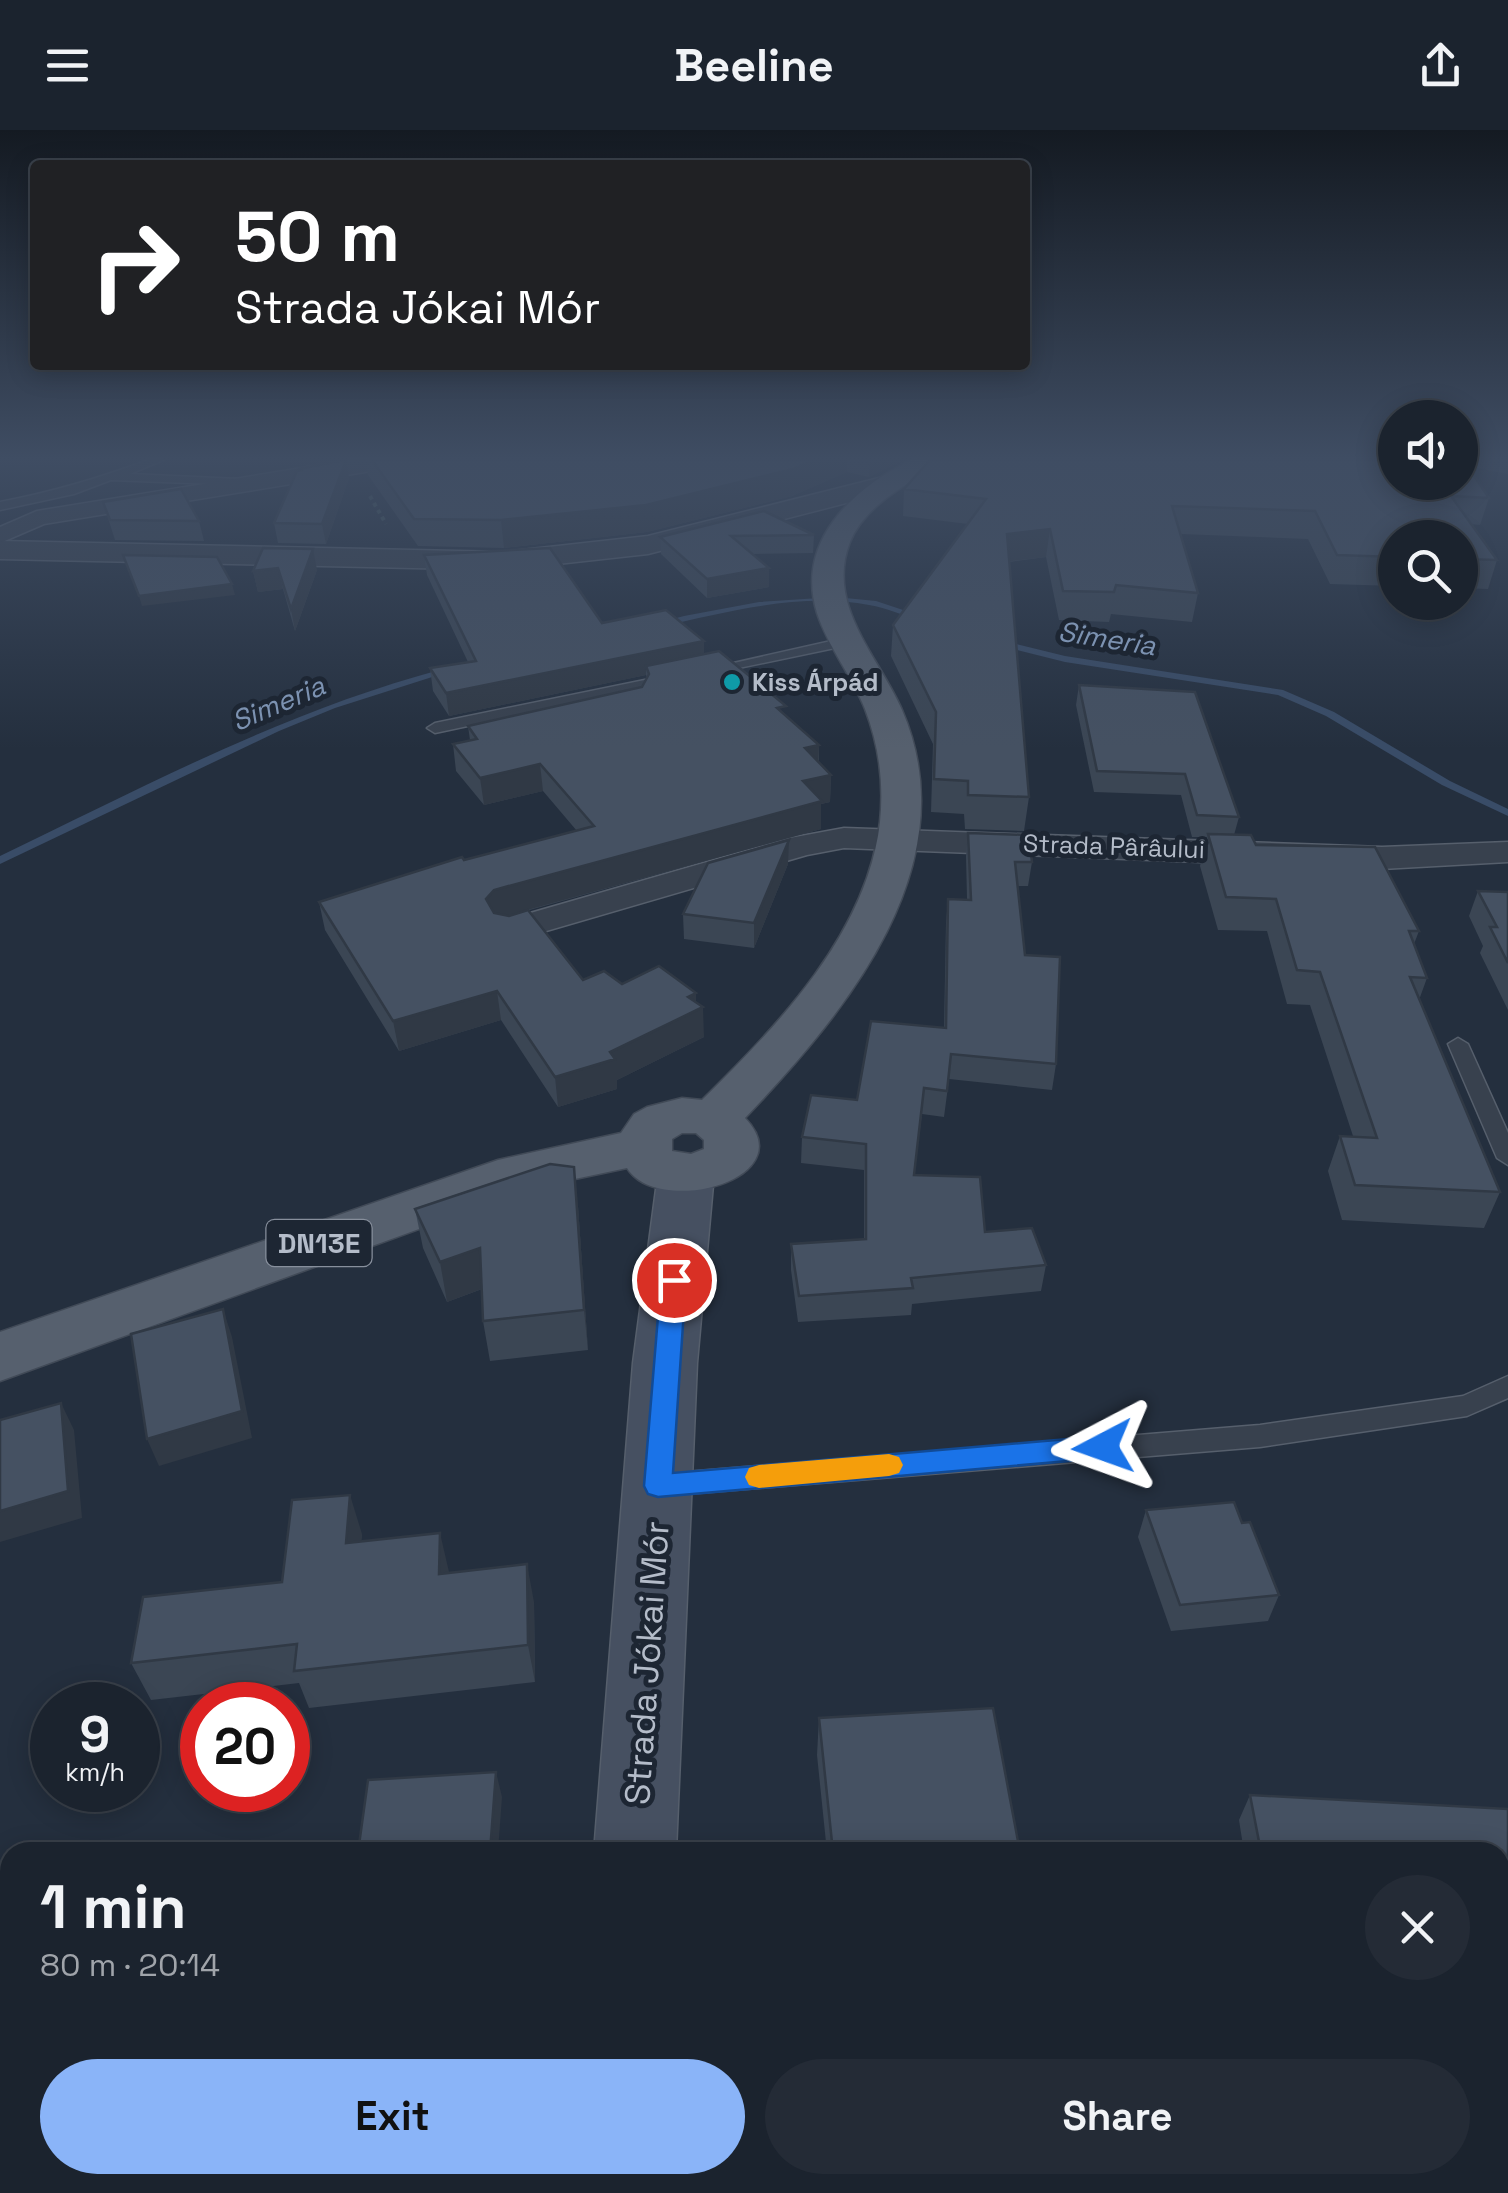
<!DOCTYPE html>
<html lang="en">
<head>
<meta charset="utf-8">
<style>
	:root { --surface:#1b232e; --page:#242b36; --text:#f1f3f6; --muted:#a0a4aa; --line:#39404a; --accent:#8ab4f8 }
	body { margin:0; font-family:"Space Grotesk",sans-serif; background:var(--page); color:var(--text); height:100vh; display:flex; flex-direction:column; font-size:38px; white-space:nowrap }
	* { box-sizing:border-box; margin:0 }
	p { font-size:32px; color:var(--muted) }
	.icon { flex:none; width:55px; height:55px; fill:none; stroke:currentColor; stroke-width:2; stroke-linecap:round; stroke-linejoin:round }
	.map { position:relative; flex:1; overflow:hidden }
	.sheet { position:absolute; left:0px; top:1712px; width:1510px; height:352px; display:flex; flex-direction:column; background:var(--surface); border-radius:30px 30px 0 0; box-shadow:0 5px 25px #0003,0 0 0 2px var(--line) }
	.sheet>* { flex:none }
	.hud { position:absolute; left:30px; top:30px; width:1000px; height:210px; border-radius:10px; box-shadow:0 5px 25px #0003,0 0 0 2px var(--line); background:#202124; color:#fff; overflow:hidden }
	.controls { position:absolute; left:1378px; top:270px; display:grid; gap:20px }
	.controls a { display:grid; place-items:center; width:100px; height:100px; border-radius:50%; background:var(--surface); box-shadow:0 5px 25px #0003,0 0 0 2px var(--line); font-size:50px }
	.speed { position:absolute; left:30px; top:1552px; display:flex; gap:20px; font-size:50px; font-weight:700; text-align:center }
	.speed>* { display:grid; place-content:center; width:130px; height:130px; border-radius:50%; background:var(--surface); box-shadow:0 5px 25px #0003,0 0 0 2px var(--line); line-height:1 }
	.speed small { font-size:25px; font-weight:400 }
	.speed .limit { border:15px solid #d22; background:#fff; color:#111 }
	.pin { position:absolute; display:grid; place-items:center; width:85px; height:85px; color:#fff; margin:-42px; border:5px solid #fff; border-radius:50%; box-shadow:0 2px 10px #0007 }
	.me { position:absolute; width:110px; margin:-55px; rotate:266deg; stroke-linejoin:round; filter:drop-shadow(0 0 8px #0008) }
	.turn { display:flex; align-items:center; gap:35px; height:210px; padding:0 40px; font-size:45px }
	.turn .icon { width:130px; height:130px; stroke-width:2.5 }
	.turn b { display:block; font-size:70px; line-height:85px }
	.round { display:grid; place-items:center; flex:none; width:105px; height:105px; border-radius:52px; background:var(--page) }
	.summary { display:flex; align-items:center; justify-content:space-between; height:170px; padding:0 40px }
	h1 { font-size:60px; font-weight:700; line-height:75px }
	.button { display:flex; gap:20px; margin-top:auto; padding:20px 40px }
	.button a { flex:1; height:115px; border-radius:60px; background:var(--accent); color:#111; font-size:40px; font-weight:700; line-height:115px; text-align:center }
	.button a+a { background:var(--page); color:var(--text) }
	header { display:flex; justify-content:space-between; align-items:center; height:130px; padding:0 40px; background:var(--surface); font-size:45px; font-weight:700 }
	.map>svg:first-child { display:block }
	.lines { fill:none; stroke-linecap:round; stroke-linejoin:round }
	.stream { fill:#394c67; fill-rule:evenodd }
	.service-casing { stroke:#565f6c; stroke-width:3 }
	.minor-casing { stroke:#565f6c; stroke-width:3 }
	.tertiary-casing { stroke:#565f6c; stroke-width:3 }
	.secondary-casing { stroke:#565f6c; stroke-width:3 }
	.primary-casing { stroke:#414a57; stroke-width:3 }
	.path { stroke:#44595c; stroke-width:4; stroke-dasharray:4 4; stroke-linecap:butt }
	.service { fill:#38414e; fill-rule:evenodd }
	.minor { fill:#38414e; fill-rule:evenodd }
	.tertiary { fill:#38414e; fill-rule:evenodd }
	.secondary { fill:#465061; fill-rule:evenodd }
	.primary { fill:#56606e; fill-rule:evenodd }
	.wall { fill:#3b4654 }
	.shaded-wall { fill:#303945 }
	.building { fill:#455162; stroke:#303945; stroke-width:2.5 }
	.route { fill:#1a73e8; stroke:#114b97; stroke-width:2.5 }
	.slow { fill:#f59e0b }
	.culture-dot { fill:#0f9aa8; stroke:#1d2633; stroke-width:4 }
	.labels { text-anchor:middle; dominant-baseline:central; stroke-width:10; stroke-linejoin:round; paint-order:stroke }
	.far-poi-label { font-size:25px; font-weight:bold; fill:#b4bcc9; stroke:#1d2633; text-anchor:start }
	.far-street-label { font-size:25px; fill:#b4bcc9; stroke:#1d2633 }
	.far-water-label { font-size:28px; font-style:italic; fill:#7c92b1; stroke:#1d2633 }
	.shield { fill:#1d2633; stroke:#878f9c; stroke-width:2.5 }
	.shield-label { font-size:28px; font-weight:bold; fill:#b4bcc9 }
	.near-street-label { font-size:35px; fill:#b4bcc9; stroke:#1d2633 }
</style>
</head>
<body>
<header><svg class="icon" aria-label="menu" viewBox="0 0 24 24"><path d="M4 6h16M4 12h16M4 18h16"/></svg>Beeline<svg class="icon" aria-label="share" viewBox="0 0 24 24"><path d="M12 15V3M7 8l5-5 5 5M5 13v7h14v-7"/></svg></header>
<div class="map">
<svg width="1508" height="2063" viewBox="0 0 1508 2063">
	<rect width="100%" height="100%" fill="#242f3e"/>
	<g class="lines">
		<g class="stream">
			<path d="M835,467L876,471L927,488L922,491C904,486 887,478 869,475C800,462 726,482 659,497L654,494L684,486L759,472Z"/>
			<polygon points="1000,510 1065,526 1283,560 1334,582 1450,651 1508,679 1508,686 1442,655 1326,586 1278,565 1065,532 997,515 997,511"/>
			<path d="M443,539L451,541L335,578L279,601L0,734V726C148,655 283,582 443,539Z"/>
		</g>
		<defs>
			<g id="service">
				<path d="M148,330H163L130,344L239,349L245,352L239,355L111,350L74,364L0,380V372C53,362 100,348 148,330Z"/>
				<polygon points="849,507 856,511 854,514 705,545 698,541"/>
				<polygon points="669,545 674,546 674,552 435,603 427,598 435,593"/>
				<polygon points="1458,908 1468,914 1508,1003 1508,1035 1497,1028 1448,914"/>
				<polygon points="1508,1246 1508,1268 1467,1286 1260,1317 661,1366 651,1363 647,1355 651,1347 661,1344 1260,1295 1463,1266"/>
			</g>
			<g id="minor">
				<polygon points="351,330 407,330 396,337 44,394 0,413 0,397 37,381"/>
				<polygon points="844,698 1382,717 1508,712 1508,732 1382,739 844,718 807,725 512,811 499,808 493,800 499,792 790,708"/>
			</g>
			<polygon id="tertiary" points="883,347 893,349 897,355 893,361 648,424 504,440 0,429 0,411 504,422 648,406"/>
			<g id="secondary">
				<polygon points="686,1025 706,1031 714,1044 697,1233 676,1722 594,1722 633,1233 658,1044 666,1031"/>
				<rect x="566" y="2055" width="96" height="8"/>
			</g>
			<path id="primary" d="M911,330H946C940,339 931,341 921,346C894,361 862,382 850,412C825,475 879,527 902,580C969,735 846,882 745,988C804,1049 658,1088 627,1038L532,1058L0,1251V1202L498,1030L621,1003L634,984L647,977L682,968L702,970C778,895 867,804 880,692C884,654 879,615 865,579C852,546 828,517 817,483C795,412 852,359 911,330ZM682,1003H696L704,1010V1019L691,1024L672,1021V1009Z"/>
		</defs>
		<use href="#service" class="service-casing"/>
		<use href="#minor" class="minor-casing"/>
		<use href="#tertiary" class="tertiary-casing"/>
		<use href="#secondary" class="secondary-casing"/>
		<use href="#primary" class="primary-casing"/>
		<polyline class="path" points="370,366 386,394"/>
		<use href="#service" class="service"/>
		<use href="#minor" class="minor"/>
		<use href="#tertiary" class="tertiary"/>
		<use href="#secondary" class="secondary"/>
		<use href="#primary" class="primary"/>
	</g>
	<g class="wall">
		<polygon points="346,330 349,348 326,414 278,413 274,393 298,339"/>
		<polygon points="366,330 903,330 869,347 847,342 792,366 647,402 504,418 418,416 368,345"/>
		<polygon points="1460,330 1508,330 1508,344 1467,336 1489,368 1480,395 1471,394 1497,430 1488,459 1460,458 1460,408 1395,408 1395,456 1330,454 1308,409 1181,404 1198,463 1192,492 1111,484 1109,492 1059,490 1046,427 1009,432 1029,667 1024,701 965,699 964,684 931,682 933,614 891,526 893,495 968,394 903,386 904,359"/>
		<polygon points="103,372 199,391 204,411 115,410"/>
		<polygon points="814,405 813,423 752,424 769,438 769,457 707,468 661,424 660,407"/>
		<polygon points="424,425 602,493 704,511 704,524 786,586 819,615 819,632 831,645 830,672 821,674 821,699 508,786 583,850 622,854 696,872 704,907 617,950 617,959 558,977 501,890 399,921 325,800 319,772 464,730 577,701 543,661 484,675 456,641 453,614 470,610 468,596 642,557 647,548 646,545 449,586 433,561 430,538 468,532 427,445"/>
		<polygon points="317,440 295,501 283,459 258,462 253,441"/>
		<polygon points="1079,555 1239,687 1234,705 1419,801 1414,814 1427,848 1419,870 1500,1062 1484,1098 1342,1090 1328,1041 1340,1006 1353,1006 1310,875 1287,874 1267,801 1218,800 1200,736 1207,707 1192,707 1181,665 1094,662 1076,575"/>
		<polygon points="968,703 1032,732 1028,756 1018,756 1025,825 1056,934 1052,960 949,949 944,987 922,984 914,1045 985,1102 1046,1135 1041,1161 912,1174 911,1185 798,1192 791,1140 791,1114 864,1109 864,1040 801,1033 802,1007 857,970 944,898 946,793 948,769 967,769 966,726"/>
		<polygon points="788,734 754,818 684,809 683,784"/>
		<polygon points="1478,761 1508,762 1508,880 1480,823 1483,816 1469,786"/>
		<polygon points="578,1076 588,1220 490,1231 483,1191 482,1159 447,1172 423,1118 415,1079"/>
		<polygon points="1146,1380 1242,1393 1279,1465 1268,1491 1171,1501 1138,1407"/>
		<polygon points="362,1404 361,1411 534,1472 535,1552 309,1578 299,1553 151,1570 131,1533 282,1452"/>
		<polygon points="819,1588 1020,1722 827,1722 817,1625"/>
		<polygon points="1250,1665 1508,1679 1508,1764 1500,1764 1500,1722 1244,1722 1239,1690"/>
	</g>
	<g class="shaded-wall">
		<polygon points="346,330 349,348 326,414 322,394"/>
		<polygon points="815,330 847,330 847,342 792,366 647,402 504,418 501,390"/>
		<polygon points="870,330 903,330 869,347"/>
		<polygon points="1050,399 1046,427 1004,432 1007,404"/>
		<polygon points="313,419 317,440 295,501 291,479"/>
		<polygon points="278,438 283,459 258,462 253,441"/>
		<polygon points="769,438 769,457 707,468 707,449"/>
		<polygon points="232,454 235,465 142,476 139,466"/>
		<polygon points="704,511 704,533 646,536 646,545 449,586 446,563"/>
		<polygon points="819,615 818,642 805,618"/>
		<polygon points="540,634 543,661 484,675 480,648"/>
		<polygon points="831,645 830,672 821,674 821,699 498,788 486,769 494,760 803,651"/>
		<polygon points="789,710 788,734 754,818 754,793"/>
		<polygon points="497,861 501,890 399,921 393,891"/>
		<polygon points="696,863 696,880 703,877 704,907 617,950 617,959 558,977 555,947"/>
		<polygon points="574,1037 578,1076 588,1220 584,1180"/>
		<polygon points="480,1118 487,1157 447,1172 440,1132"/>
		<polygon points="223,1179 232,1207 252,1308 159,1336 147,1309"/>
		<polygon points="61,1273 74,1300 82,1388 0,1412 0,1381"/>
		<polygon points="350,1365 362,1404 358,1452 346,1413"/>
		<polygon points="440,1403 449,1442 439,1444"/>
		<polygon points="527,1434 534,1472 535,1552 528,1515"/>
		<polygon points="496,1642 502,1667 498,1722 490,1722"/>
		<polygon points="492,2055 508,2055 507,2063 492,2063"/>
	</g>
	<g class="building">
		<polygon points="346,330 322,394 274,393 297,341 303,340 298,339"/>
		<polygon points="372,330 815,330 793,339 646,375 501,390 414,389"/>
		<polygon points="930,330 1395,330 1395,352 1460,352 1460,330 1463,330 1489,368 1451,366 1497,430 1460,429 1460,408 1395,408 1395,427 1337,425 1315,381 1172,376 1198,463 1116,455 1114,462 1063,461 1050,399 1007,404 1029,667 968,665 968,651 934,649 936,582 893,495 986,369 904,359"/>
		<polygon points="181,359 199,391 110,390 103,372"/>
		<polygon points="764,381 814,405 731,406 769,438 707,449 660,407"/>
		<polygon points="263,418 313,419 291,479 278,438 253,441"/>
		<polygon points="550,418 602,493 666,480 704,511 446,563 430,538 476,531 424,425"/>
		<polygon points="123,425 217,427 232,454 139,466"/>
		<polygon points="719,521 786,576 777,578 819,615 805,618 831,645 803,651 822,671 494,760 486,769 494,783 509,786 528,780 583,850 604,841 622,854 659,836 696,863 688,867 703,877 610,922 615,929 555,947 497,861 393,891 319,772 462,727 464,730 594,696 540,634 480,648 453,614 477,609 468,596 642,557 649,544 646,536"/>
		<polygon points="1079,555 1195,562 1239,687 1197,685 1185,644 1097,641"/>
		<polygon points="968,703 1029,705 1032,732 1015,732 1025,825 1060,827 1056,934 951,924 947,961 924,958 914,1045 980,1047 985,1102 1032,1098 1046,1135 911,1148 913,1158 799,1166 791,1114 866,1109 866,1014 802,1007 811,965 857,970 871,891 946,898 948,769 971,770"/>
		<polygon points="1208,704 1251,705 1256,715 1375,717 1419,801 1409,801 1427,848 1410,847 1500,1062 1355,1055 1340,1006 1377,1008 1320,842 1297,840 1276,769 1226,767"/>
		<polygon points="789,710 754,793 683,784 708,733"/>
		<polygon points="1478,761 1508,762 1508,833 1490,797 1497,797"/>
		<polygon points="550,1034 574,1037 584,1180 483,1191 480,1118 440,1132 415,1079"/>
		<polygon points="223,1179 242,1281 147,1309 131,1204"/>
		<polygon points="61,1273 68,1361 0,1381 0,1290"/>
		<polygon points="350,1365 346,1413 440,1403 439,1444 527,1434 528,1515 294,1541 297,1514 131,1533 143,1467 282,1452 292,1370"/>
		<polygon points="1234,1372 1242,1393 1250,1392 1279,1465 1180,1475 1146,1380"/>
		<polygon points="993,1578 1020,1722 833,1722 819,1588"/>
		<polygon points="496,1642 490,1722 358,1722 368,1650"/>
		<polygon points="1250,1665 1508,1679 1508,1740 1500,1739 1500,1722 1261,1722"/>
		<polygon points="42,2055 492,2055 492,2063 40,2063"/>
	</g>
	<linearGradient id="sky" x2="0" y2="1"><stop stop-color="#141a22"/><stop offset="0.53" stop-color="#3f4d63"/><stop offset="1" stop-color="#3f4d63" stop-opacity="0"/></linearGradient>
	<rect width="1508" height="619" fill="url(#sky)"/>
	<polygon class="route" points="674,1141 682,1144 686,1150 673,1343 1103,1306 1113,1309 1117,1317 1113,1325 1103,1328 658,1367 648,1364 644,1356 661,1150 665,1144"/>
	<polygon class="slow" points="889,1324 899,1327 903,1335 899,1343 889,1346 759,1358 749,1355 745,1347 749,1338 759,1335"/>
	<circle class="culture-dot" cx="732" cy="552" r="10"/>
	<g class="labels">
		<g class="far-poi-label">
			<text x="752" y="552">Kiss Árpád</text>
		</g>
		<g class="far-street-label">
			<text transform="translate(1114 716) rotate(2)">Strada Pârâului</text>
		</g>
		<g class="far-water-label">
			<text transform="translate(1107 508) rotate(9)">Simeria</text>
			<text transform="translate(278 573) rotate(-23)">Simeria</text>
		</g>
		<rect class="shield" x="266.5" y="1090" width="105" height="46" rx="8"/>
		<g class="shield-label">
			<text x="319" y="1113">DN13E</text>
		</g>
		<g class="near-street-label">
			<text transform="translate(647 1533) rotate(-86)">Strada Jókai Mór</text>
		</g>
	</g>
</svg>
<div class="controls">
<a><svg class="icon" aria-label="sound" viewBox="0 0 24 24"><path d="M4 9h4l5-4v14l-5-4H4zM17 9q2 3 0 6"/></svg></a>
<a><svg class="icon" aria-label="search" viewBox="0 0 24 24"><circle cx="10" cy="10" r="6"/><path d="M15 15l6 6"/></svg></a>
</div>
<div class="speed"><div>9<small>km/h</small></div><div class="limit">20</div></div>
<div class="pin" style="left:674px;top:1150px;background:#d93025"><svg class="icon" aria-label="arrive" viewBox="0 0 24 24"><path d="M6 21V4h12l-3 4 3 4H6"/></svg></div>
<svg class="me" style="left:1103px;top:1317px" viewBox="-20 -20 40 40"><path d="M0-17L14 15 0 8-14 15z" fill="#1a73e8" stroke="#fff" stroke-width="4"/></svg>
<div class="hud">
<div class="turn"><svg class="icon" aria-label="right" viewBox="0 0 24 24"><path d="M7 20v-9h11M14 6l5 5-5 5"/></svg><div><b>50 m</b>Strada Jókai Mór</div></div>
</div>
<section class="sheet">
<div class="summary"><div><h1>1 min</h1><p>80 m · 20:14</p></div><a class="round"><svg class="icon" aria-label="close" viewBox="0 0 24 24"><path d="M6 6l12 12M18 6L6 18"/></svg></a></div>
<div class="button"><a>Exit</a><a>Share</a></div>
</section>
</div>
</body>
</html>
